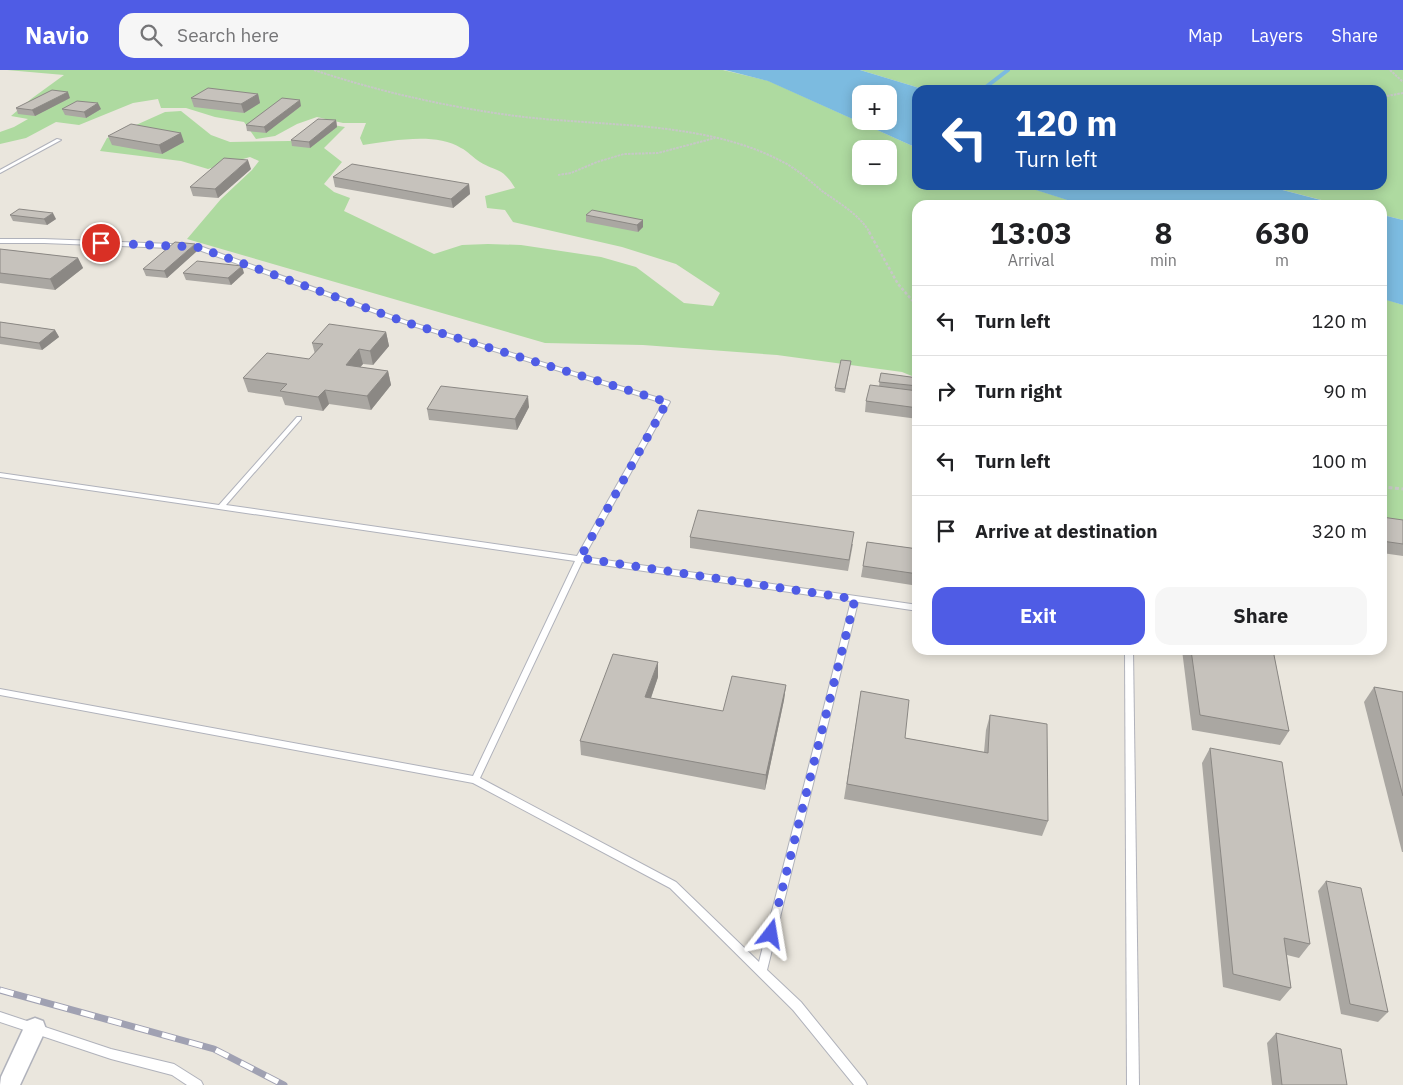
<!DOCTYPE html>
<html lang="en">
<head>
<meta charset="utf-8">
<style>
	:root { --surface:#fff; --page:#f6f6f6; --text:#202124; --muted:#757577; --line:#e0e0e0; --accent:#4f5ce5 }
	body { margin:0; font-family:"IBM Plex Sans",sans-serif; background:var(--page); color:var(--text); height:100vh; display:flex; flex-direction:column; font-size:19px; white-space:nowrap }
	* { box-sizing:border-box; margin:0 }
	p { font-size:16px; color:var(--muted) }
	.icon { flex:none; width:28px; height:28px; fill:none; stroke:currentColor; stroke-width:2; stroke-linecap:round; stroke-linejoin:round }
	.map { position:relative; flex:1; overflow:hidden }
	.drawer { position:absolute; left:912px; top:130px; width:475px; height:455px; display:flex; flex-direction:column; background:var(--surface); border-radius:15px; box-shadow:0 2px 12px #0003 }
	.drawer>* { flex:none }
	.hud { position:absolute; left:912px; top:15px; width:475px; height:105px; border-radius:15px; box-shadow:0 2px 12px #0003; background:#1a4fa0; color:#fff; overflow:hidden }
	.controls { position:absolute; left:852px; top:15px; display:grid; gap:10px }
	.controls a { display:grid; place-items:center; width:45px; height:45px; border-radius:10px; background:var(--surface); box-shadow:0 2px 12px #0003; font-size:25px }
	.pin { position:absolute; display:grid; place-items:center; width:42px; height:42px; color:#fff; margin:-21px; border:2px solid #fff; border-radius:50%; box-shadow:0 1px 5px #0007 }
	.me { position:absolute; width:55px; margin:-28px; rotate:14deg; stroke-linejoin:round; filter:drop-shadow(0 0 4px #0008) }
	.turn { display:flex; align-items:center; gap:18px; height:105px; padding:0 20px; font-size:22px }
	.turn .icon { width:65px; height:65px; stroke-width:2.5 }
	.turn b { display:block; font-size:35px; line-height:42px }
	.eta { display:flex; justify-content:space-evenly; align-items:center; height:85px; text-align:center }
	.eta b { font-size:30px; font-weight:700; line-height:35px }
	.action { display:flex; gap:10px; margin-top:auto; padding:10px 20px }
	.action a { flex:1; height:58px; border-radius:15px; background:var(--accent); color:#fff; font-size:20px; font-weight:700; line-height:58px; text-align:center }
	.action a+a { background:var(--page); color:var(--text) }
	ul { padding:0; list-style:none }
	li { display:flex; align-items:center; gap:15px; height:70px; padding:0 20px; border-top:1px solid var(--line) }
	li div { flex:1 }
	li b { display:block; font-size:19px }
	li em { font-style:normal }
	header { display:flex; align-items:center; gap:30px; box-sizing:border-box; height:70px; padding:0 25px; background:var(--accent); color:#fff }
	header strong { font-size:24px }
	nav { display:flex; gap:28px; margin-inline-start:auto; font-size:18px }
	.search { width:350px; height:45px; background:var(--page); display:flex; align-items:center; gap:12px; box-sizing:border-box; padding:0 18px; border-radius:15px; color:var(--muted); font-size:19px }
	.map>svg:first-child { display:block }
	.green { fill:#aedaa0; fill-rule:evenodd }
	.water { fill:#7cbbe0; fill-rule:evenodd }
	.lines { fill:none; stroke-linecap:round; stroke-linejoin:round }
	.stream { stroke:#7cbbe0; stroke-width:4 }
	.lane-casing { stroke:#b0b2bb; stroke-width:2 }
	.street-casing { stroke:#b0b2bb; stroke-width:3 }
	.path-far2 { stroke:#c7c7c7; stroke-width:2; stroke-dasharray:2.5 1; stroke-linecap:butt }
	.path-far1 { stroke:#c7c7c7; stroke-width:2.5; stroke-dasharray:3 2; stroke-linecap:butt }
	.path { stroke:#c7c7c7; stroke-width:3; stroke-dasharray:4 2.5; stroke-linecap:butt }
	.lane { fill:#fff; fill-rule:evenodd }
	.street { fill:#fff; fill-rule:evenodd }
	.rail-casing { stroke:#a0a1b2; stroke-width:7 }
	.rail { stroke:#fff; stroke-width:5; stroke-dasharray:14; stroke-linecap:butt }
	.wall { fill:#aaa7a2 }
	.shaded-wall { fill:#8b8884 }
	.building { fill:#c6c2bc; stroke:#8b8884 }
	.route { stroke:#4f5ce5; stroke-width:9; stroke-dasharray:0 16.2 }
</style>
</head>
<body>
<header>
<strong>Navio</strong>
<div class="search"><svg class="icon" aria-label="search" viewBox="0 0 24 24"><circle cx="10" cy="10" r="6"/><path d="M15 15l6 6"/></svg>Search here</div>
<nav><a>Map</a><a>Layers</a><a>Share</a></nav>
</header>
<div class="map">
<svg width="1403" height="1015" viewBox="0 0 1403 1015">
	<rect width="100%" height="100%" fill="#eae6dd"/>
	<g class="green">
		<path d="M7,0H723L769,11L917,78L918,115H1021L1084,135H918L917,308L902,302L777,285L643,275L545,273L187,169L221,129L252,100L259,91L250,87L208,99L181,91L100,81L107,68L165,42L181,41L211,65L230,72L290,71L321,53L345,57L324,78L342,92L324,114L334,122L350,128L344,141L434,184L462,175L488,174L521,175L601,187L636,197L684,233L713,236L720,223L676,194L622,177L513,152L505,140L487,138L485,126L515,118C502,97 499,103 480,92C473,88 468,81 461,78C435,62 392,71 363,75L360,68L366,53H343L317,47L297,54L275,66L256,69L244,52L215,47L186,38H161L158,29L133,33L79,55L56,52L26,68L0,74V62L14,57L28,49L11,46L31,29L64,5ZM861,79H889V106H861Z"/>
		<polygon points="860,0 1403,0 1403,150 1383,145 1382,135 1341,135 1263,115 1382,115 1382,20 926,20"/>
		<polygon points="1382,228 1403,235 1403,461 1383,457"/>
	</g>
	<g class="water">
		<path d="M725,0H860L926,20H918L917,78L768,11ZM861,24H889V51H861Z"/>
		<polygon points="1020,115 1263,115 1340,135 1083,135"/>
		<polygon points="1383,145 1403,150 1403,235 1383,229"/>
	</g>
	<g class="lines">
		<polyline class="stream" points="982,20 1008,0"/>
		<defs>
			<g id="lane">
				<polygon points="57,69 61,70 0,103 0,100"/>
				<path d="M0,169H44L197,175L407,251L669,331L670,332L584,487L918,535V541L858,532L767,900L801,932L865,1011L867,1015H854L793,940L670,818L473,713L0,625V619L473,706L575,491L0,407V403L219,435L297,347H301V349L226,435L577,486L663,333L403,253L196,179L44,173H0ZM582,492L851,531L759,892L676,812L480,708Z"/>
				<polygon points="1125,580 1133,580 1139,1015 1127,1015"/>
				<polygon points="0,942 111,979 174,994 201,1011 203,1015 187,1015 172,1005 111,989 0,952"/>
			</g>
			<polygon id="street" points="35,948 43,951 46,959 20,1015 0,1015 1,1007 27,951"/>
		</defs>
		<use href="#lane" class="lane-casing"/>
		<use href="#street" class="street-casing"/>
		<g class="path-far2">
			<path d="M314,0C380,22 448,37 516,46C602,57 705,50 783,92C797,99 810,111 822,121C839,133 860,145 870,163"/>
			<polyline points="1390,0 1403,12"/>
			<polyline points="1387,26 1403,23"/>
			<polyline points="558,105 571,103 597,92 624,84 658,83 715,68"/>
		</g>
		<polyline class="path-far1" points="869,162 898,214 918,237"/>
		<polyline class="path" points="1382,417 1403,419"/>
		<use href="#lane" class="lane"/>
		<use href="#street" class="street"/>
		<defs>
			<polyline id="rail" points="0,920 214,979 284,1015"/>
		</defs>
		<use href="#rail" class="rail-casing"/>
		<use href="#rail" class="rail"/>
	</g>
	<g class="wall">
		<polygon points="258,24 260,33 244,43 194,37 191,28"/>
		<polygon points="70,28 35,46 18,44 16,38"/>
		<polygon points="301,36 266,63 247,61 246,55"/>
		<polygon points="62,39 101,39 86,48 65,45"/>
		<polygon points="336,50 337,57 310,78 292,76 291,70"/>
		<polygon points="108,66 184,72 162,84 112,75"/>
		<polygon points="251,99 218,128 193,126 190,117"/>
		<polygon points="333,107 469,114 470,124 453,138 335,117"/>
		<polygon points="10,145 56,149 47,155 13,151"/>
		<polygon points="586,145 643,150 643,157 638,162 586,152"/>
		<polygon points="0,179 78,188 83,198 55,220 0,213"/>
		<polygon points="197,181 167,208 146,206 143,199"/>
		<polygon points="183,203 244,203 231,215 186,210"/>
		<polygon points="0,252 55,260 59,267 42,280 0,274"/>
		<polygon points="386,262 389,276 373,295 363,294 360,297 388,301 391,315 371,340 329,334 323,341 285,335 282,327 248,322 243,308 309,289 315,284 312,273"/>
		<polygon points="851,291 845,323 835,321 835,318"/>
		<polygon points="881,303 918,308 918,349 865,342 866,331 879,316"/>
		<polygon points="529,337 517,360 429,350 427,339"/>
		<polygon points="1382,447 1403,450 1403,486 1382,483"/>
		<polygon points="690,467 853,474 848,501 690,478"/>
		<polygon points="867,472 918,479 918,516 861,507"/>
		<polygon points="1182,580 1273,580 1289,661 1280,675 1192,660"/>
		<polygon points="658,607 651,628 723,641 786,615 784,630 765,720 581,685 580,671"/>
		<polygon points="1374,617 1403,622 1403,782 1402,782 1364,632"/>
		<polygon points="861,621 905,668 984,682 986,660 990,645 1048,751 1042,766 844,729"/>
		<polygon points="1210,678 1310,874 1299,888 1287,885 1291,918 1280,931 1223,917 1202,693"/>
		<polygon points="1326,811 1388,942 1378,952 1341,944 1318,821"/>
		<polygon points="1276,963 1347,1015 1272,1015 1267,973"/>
	</g>
	<g class="shaded-wall">
		<polygon points="68,22 70,28 35,46 32,40"/>
		<polygon points="258,24 260,33 244,43 241,34"/>
		<polygon points="300,30 301,36 266,63 264,57"/>
		<polygon points="98,33 101,39 86,48 84,42"/>
		<polygon points="336,50 337,57 310,78 309,72"/>
		<polygon points="181,63 184,72 162,84 159,75"/>
		<polygon points="248,90 251,99 218,128 215,119"/>
		<polygon points="469,114 470,124 453,138 451,129"/>
		<polygon points="53,143 56,149 47,155 44,149"/>
		<polygon points="643,150 643,157 638,162 637,155"/>
		<polygon points="195,174 197,181 167,208 164,201"/>
		<polygon points="78,188 83,198 55,220 50,209"/>
		<polygon points="242,196 244,203 231,215 228,208"/>
		<polygon points="55,260 59,267 42,280 39,273"/>
		<polygon points="386,262 389,276 373,295 370,281"/>
		<polygon points="359,279 363,294 350,309 346,295"/>
		<polygon points="388,301 391,315 371,340 367,326"/>
		<polygon points="325,320 329,334 323,341 318,327"/>
		<polygon points="528,326 529,337 517,360 515,349"/>
		<polygon points="658,592 658,607 646,642 645,627"/>
		<polygon points="786,615 784,630 765,720 766,705"/>
	</g>
	<g class="building">
		<polygon points="208,18 258,24 241,34 191,28"/>
		<polygon points="52,20 68,22 32,40 16,38"/>
		<polygon points="282,28 300,30 264,57 246,55"/>
		<polygon points="77,31 98,33 84,42 62,39"/>
		<polygon points="318,49 336,50 309,72 291,70"/>
		<polygon points="131,54 181,63 159,75 108,66"/>
		<polygon points="224,88 248,90 215,119 190,117"/>
		<polygon points="352,94 469,114 451,129 333,107"/>
		<polygon points="19,139 53,143 44,149 10,145"/>
		<polygon points="592,140 643,150 637,155 586,145"/>
		<polygon points="175,172 195,174 164,201 143,199"/>
		<polygon points="0,179 78,188 50,209 0,203"/>
		<polygon points="197,191 242,196 228,208 183,203"/>
		<polygon points="0,252 55,260 39,273 0,267"/>
		<polygon points="329,254 386,262 370,281 359,279 346,295 388,301 367,326 325,320 318,327 280,321 287,314 243,308 267,283 309,289 323,274 312,273"/>
		<polygon points="841,290 851,291 845,319 835,318"/>
		<polygon points="881,303 918,308 918,316 879,312"/>
		<polygon points="870,315 918,321 918,338 866,331"/>
		<polygon points="441,316 528,326 515,349 427,339"/>
		<polygon points="698,440 854,462 849,490 690,467"/>
		<polygon points="1382,447 1403,450 1403,474 1382,471"/>
		<polygon points="867,472 918,479 918,504 863,496"/>
		<polygon points="1191,580 1273,580 1289,661 1200,645"/>
		<polygon points="613,584 658,592 645,627 723,641 732,606 786,615 766,705 580,671"/>
		<polygon points="1374,617 1403,622 1403,726"/>
		<polygon points="861,621 909,630 905,668 988,683 990,645 1047,654 1048,751 847,714"/>
		<polygon points="1210,678 1282,692 1310,874 1284,868 1291,918 1233,904"/>
		<polygon points="1326,811 1361,818 1388,942 1350,934"/>
		<polygon points="1276,963 1341,979 1347,1015 1282,1015"/>
	</g>
	<g class="lines">
		<polyline class="route" points="101,173 197,177 405,252 667,332 580,488 855,529 771,864"/>
	</g>
</svg>
<div class="controls">
<a>+</a>
<a>−</a>
</div>
<div class="pin" style="left:101px;top:173px;background:#d93025"><svg class="icon" aria-label="arrive" viewBox="0 0 24 24"><path d="M6 21V4h12l-3 4 3 4H6"/></svg></div>
<svg class="me" style="left:771px;top:864px" viewBox="-20 -20 40 40"><path d="M0-17L14 15 0 8-14 15z" fill="#4f5ce5" stroke="#fff" stroke-width="4"/></svg>
<div class="hud">
<div class="turn"><svg class="icon" aria-label="left" viewBox="0 0 24 24"><path d="M17 20v-9H6M10 6l-5 5 5 5"/></svg><div><b>120 m</b>Turn left</div></div>
</div>
<section class="drawer">
<div class="eta">
<div><b>13:03</b><p>Arrival</p></div>
<div><b>8</b><p>min</p></div>
<div><b>630</b><p>m</p></div>
</div>
<ul>
<li><svg class="icon" aria-label="left" viewBox="0 0 24 24"><path d="M17 20v-9H6M10 6l-5 5 5 5"/></svg><div><b>Turn left</b></div><em>120 m</em></li>
<li><svg class="icon" aria-label="right" viewBox="0 0 24 24"><path d="M7 20v-9h11M14 6l5 5-5 5"/></svg><div><b>Turn right</b></div><em>90 m</em></li>
<li><svg class="icon" aria-label="left" viewBox="0 0 24 24"><path d="M17 20v-9H6M10 6l-5 5 5 5"/></svg><div><b>Turn left</b></div><em>100 m</em></li>
<li><svg class="icon" aria-label="arrive" viewBox="0 0 24 24"><path d="M6 21V4h12l-3 4 3 4H6"/></svg><div><b>Arrive at destination</b></div><em>320 m</em></li>
</ul>
<div class="action"><a>Exit</a><a>Share</a></div>
</section>
</div>
</body>
</html>
